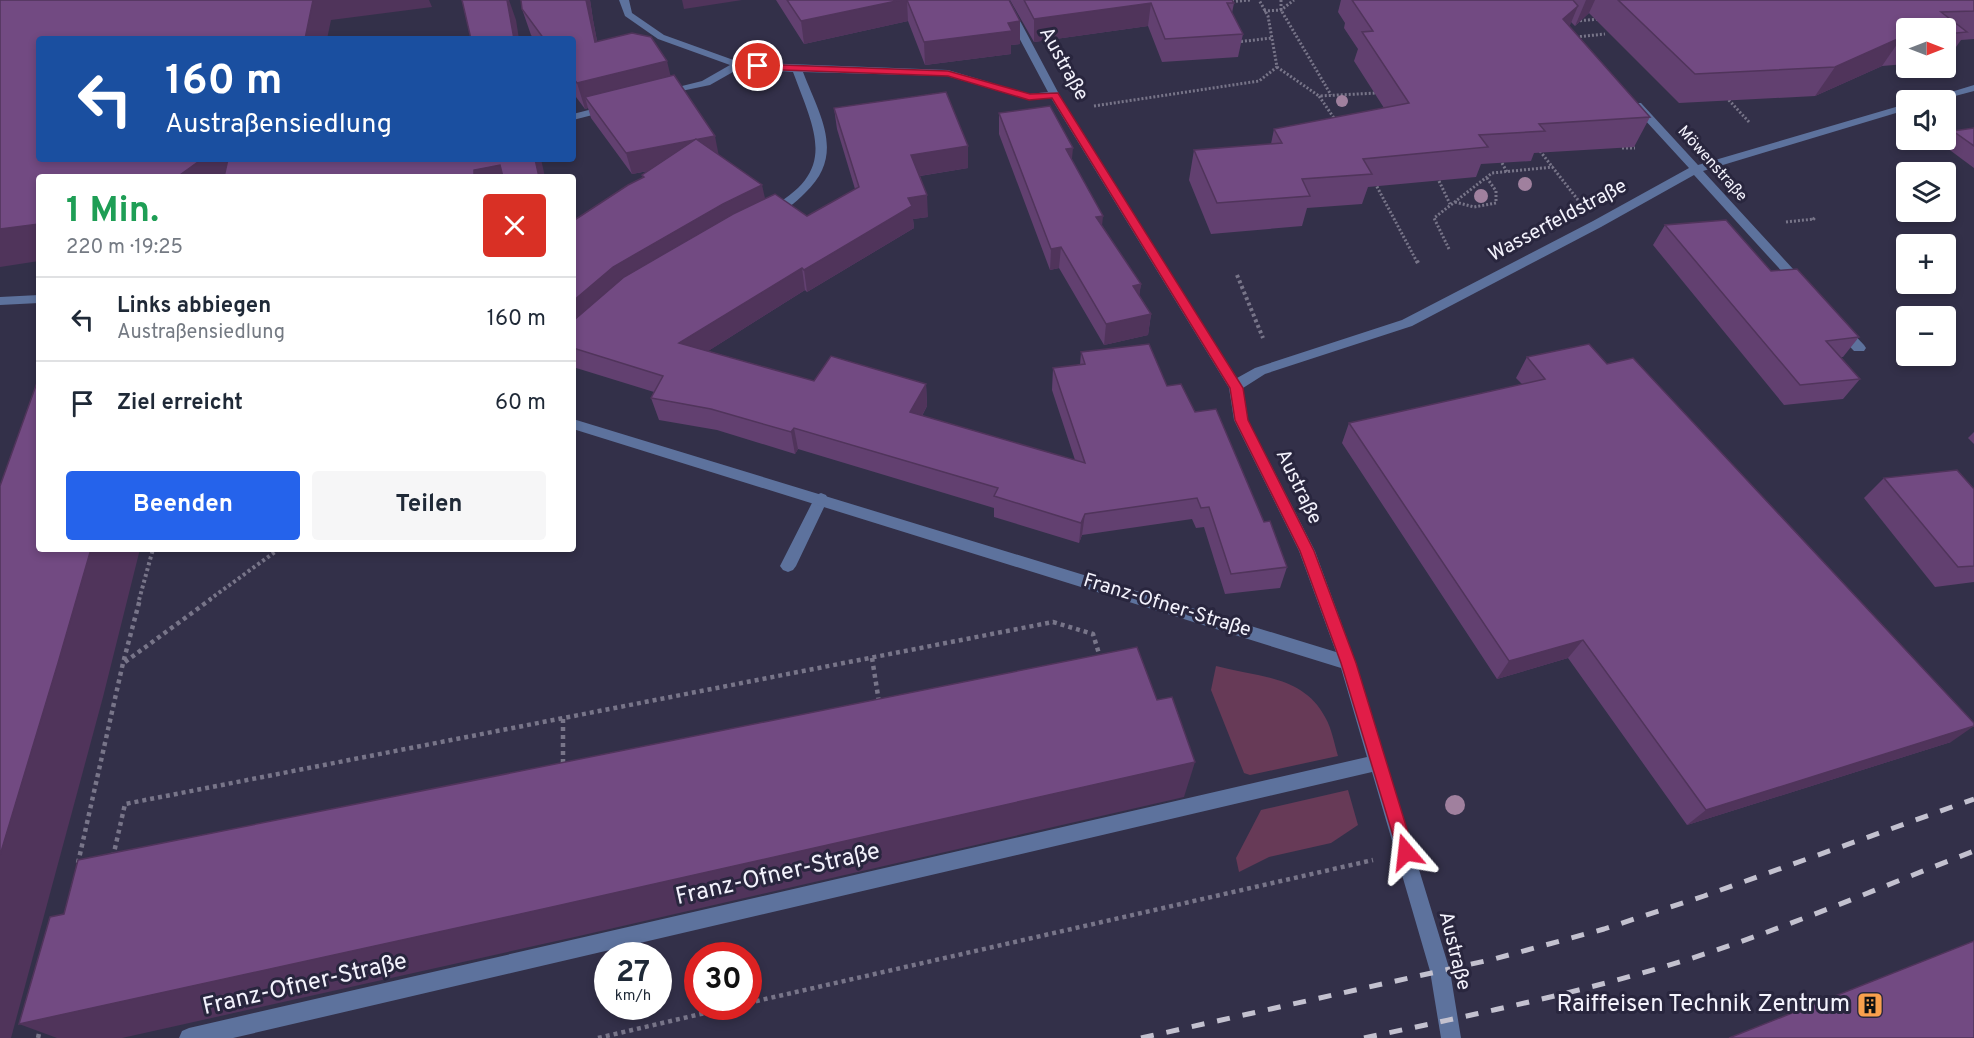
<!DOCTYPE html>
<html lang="de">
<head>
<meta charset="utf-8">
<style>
	:root { --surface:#fff; --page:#f6f6f7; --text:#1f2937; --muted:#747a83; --line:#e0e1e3; --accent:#2563eb }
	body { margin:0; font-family:Overpass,sans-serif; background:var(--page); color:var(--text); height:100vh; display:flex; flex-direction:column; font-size:22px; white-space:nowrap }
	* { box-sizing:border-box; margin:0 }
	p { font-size:20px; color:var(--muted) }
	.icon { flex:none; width:33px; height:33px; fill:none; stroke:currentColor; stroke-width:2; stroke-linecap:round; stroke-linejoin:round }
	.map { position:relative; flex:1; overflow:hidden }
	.sheet { position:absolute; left:36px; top:174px; width:540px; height:378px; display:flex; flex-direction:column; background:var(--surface); border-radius:6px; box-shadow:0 3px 9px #0003 }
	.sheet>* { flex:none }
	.banner { position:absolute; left:36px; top:36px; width:540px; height:126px; border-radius:6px; box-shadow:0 3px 9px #0003; background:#1a4fa0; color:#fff; overflow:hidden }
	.needle { width:39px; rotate:90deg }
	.buttons { position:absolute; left:1896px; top:18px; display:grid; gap:12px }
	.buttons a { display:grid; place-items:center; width:60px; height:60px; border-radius:6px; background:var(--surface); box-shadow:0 3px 9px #0003; font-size:30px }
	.speed { position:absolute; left:594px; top:942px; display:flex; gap:12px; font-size:30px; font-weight:700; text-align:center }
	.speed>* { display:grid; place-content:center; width:78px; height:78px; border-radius:50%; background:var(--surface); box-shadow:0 3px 9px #0003; line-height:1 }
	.speed small { font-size:15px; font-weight:400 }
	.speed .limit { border:9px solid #d22; background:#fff; color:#111 }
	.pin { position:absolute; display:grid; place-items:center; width:51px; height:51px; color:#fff; margin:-26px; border:3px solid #fff; border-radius:50%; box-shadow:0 2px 6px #0007 }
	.me { position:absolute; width:66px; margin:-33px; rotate:343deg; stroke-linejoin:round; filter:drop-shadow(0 0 4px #0008) }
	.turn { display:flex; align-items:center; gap:21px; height:126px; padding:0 30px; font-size:27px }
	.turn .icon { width:78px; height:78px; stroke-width:2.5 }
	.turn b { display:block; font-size:42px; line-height:51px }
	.round { display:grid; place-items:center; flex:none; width:63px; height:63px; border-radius:6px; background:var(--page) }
	.headline { display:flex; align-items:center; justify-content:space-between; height:102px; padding:0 30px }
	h1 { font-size:36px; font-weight:700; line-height:45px; color:#1e9e55 }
	.cta { display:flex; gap:12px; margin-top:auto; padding:12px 30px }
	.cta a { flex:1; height:69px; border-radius:6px; background:var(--accent); color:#fff; font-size:24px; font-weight:700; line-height:69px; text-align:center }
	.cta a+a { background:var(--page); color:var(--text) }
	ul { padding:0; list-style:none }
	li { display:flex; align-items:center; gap:18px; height:84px; padding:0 30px; border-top:2px solid var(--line) }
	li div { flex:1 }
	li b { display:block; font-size:22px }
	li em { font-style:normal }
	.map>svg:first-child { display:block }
	.green { fill:#673a57 }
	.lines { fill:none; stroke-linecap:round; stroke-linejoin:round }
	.path-far2 { stroke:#787589; stroke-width:3; stroke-dasharray:2 2; stroke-linecap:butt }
	.path-far1 { stroke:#787589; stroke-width:4; stroke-dasharray:3 3; stroke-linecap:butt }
	.path { stroke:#787589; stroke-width:4.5; stroke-dasharray:4 4; stroke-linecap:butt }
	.service { fill:#5d729d; fill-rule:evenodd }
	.minor { fill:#5d729d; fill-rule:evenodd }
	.rail { stroke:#c3c1cf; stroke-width:5; stroke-dasharray:13 13; stroke-linecap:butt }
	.tree { fill:#a0809e }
	.wall { fill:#624070 }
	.shaded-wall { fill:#50345b }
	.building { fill:#724a82; stroke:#50345b; stroke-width:1.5 }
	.route { fill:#e11d48; stroke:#92132f; stroke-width:1.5 }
	.labels { text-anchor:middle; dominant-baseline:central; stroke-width:6; stroke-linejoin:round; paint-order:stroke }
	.far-street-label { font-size:16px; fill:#f3f2fc; stroke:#29263e }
	.street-label { font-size:20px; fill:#f3f2fc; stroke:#29263e }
	.near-street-label { font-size:24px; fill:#f3f2fc; stroke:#29263e }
	.near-poi-label { font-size:24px; fill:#f3f2fc; stroke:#29263e; text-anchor:end }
</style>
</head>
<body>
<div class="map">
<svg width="1974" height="1038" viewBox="0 0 1974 1038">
	<rect width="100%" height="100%" fill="#333049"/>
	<g class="green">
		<path d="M1216,666C1256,677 1303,675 1325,717C1332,729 1334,743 1338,756L1250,775L1244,773L1211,690Z"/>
		<polygon points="1348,790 1358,825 1331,843 1269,857 1239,872 1236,858 1261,810"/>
	</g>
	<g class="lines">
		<g class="path-far2">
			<polyline points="1281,0 1281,10 1331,95"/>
			<polyline points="1228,2 1250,0"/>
			<polyline points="1264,11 1281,10 1294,0"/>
			<polyline points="1576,21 1600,19"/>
			<polyline points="1576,37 1605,34"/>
			<polyline points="1237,42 1272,38"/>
			<polyline points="1277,67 1319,96"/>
			<polyline points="1726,97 1749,122"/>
			<polyline points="1094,106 1259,81 1277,67 1268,16 1259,0"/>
			<polyline points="1336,121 1319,96 1377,93"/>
			<polyline points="1622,148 1635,148"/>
			<polyline points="1540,151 1578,200"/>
			<polyline points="1502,163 1507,172"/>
			<polyline points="1439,181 1450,204"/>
			<polyline points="1375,183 1417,262"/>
			<polyline points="1455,202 1474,207 1496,203 1496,191 1487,178"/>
			<polyline points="1786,222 1814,219 1812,218"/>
			<polyline points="1449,249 1434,218 1492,173 1553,167"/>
		</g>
		<g class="path-far1">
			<polyline points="1417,261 1418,263"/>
			<polyline points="1237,275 1263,338"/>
			<polyline points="139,600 153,549"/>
			<polyline points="209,600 279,549"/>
		</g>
		<g class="path">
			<polyline points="872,658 879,702"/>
			<polyline points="125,662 211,599"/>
			<polyline points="563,719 563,767"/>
			<polyline points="113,857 125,804 1053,622 1093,634 1100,657"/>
			<polyline points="78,863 123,663 140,599"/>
			<polyline points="748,1003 1373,860"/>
			<polyline points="38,1038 40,1029"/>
			<polyline points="598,1038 735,1006"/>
		</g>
		<polygon class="service" points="821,493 826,495 828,499 796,566 793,570 788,572 783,570 780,566 814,499 816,495"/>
		<g class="minor">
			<path d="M619,0H629L632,13L664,35L739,62L948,70L1029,94L1048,92L999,0H1009L1068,111L1237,378L1255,368L1402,320L1593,221L1689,168L1633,107V103H1641L1698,165L1906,104V110L1703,171L1805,282L1807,285L1805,288H1797L1694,175L1601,227L1412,326L1265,374L1243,388L1248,420L1315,551L1356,663L1450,971L1461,1038H1441L1430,971L1372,772L233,1038H179L182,1031L189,1028L1367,757L1341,668L573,429V419L1336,652L1299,551L1234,420L1229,388L1051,98L1029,100L947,76L803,72C820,116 846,155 805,193C795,203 783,213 770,217L764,213L766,210C839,172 816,134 793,72L740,68L710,85L662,95V91L702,81L730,65L658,39L625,16Z"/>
			<polygon points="1974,85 1974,91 1940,100 1925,100"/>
			<polygon points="608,105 612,106 612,110 573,120 573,114"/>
			<polygon points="39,295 39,303 0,305 0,297"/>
			<polygon points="1841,325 1846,326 1864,345 1866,348 1864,351 1854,351 1836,332 1835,329"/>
		</g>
		<g class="rail">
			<polyline points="1141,1038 1494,959 1604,929 1704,896 1974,799"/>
			<path d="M1364,1038C1472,1015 1580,993 1686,960C1784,929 1878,888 1974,851"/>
		</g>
	</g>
	<g class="tree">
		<circle cx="1342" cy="101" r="6"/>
		<circle cx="1525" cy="184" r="7"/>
		<circle cx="1481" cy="196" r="7"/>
		<circle cx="1455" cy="805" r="10"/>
	</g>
	<g class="wall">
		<polygon points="521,0 590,0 593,20 597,41 670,76 719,155 765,199 807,216 855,189 837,129 834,108 968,168 920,176 928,217 913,219 914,228 807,292 805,290 708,351 814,381 926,384 927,406 922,416 1075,460 1052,390 1053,368 1080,365 1081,352 1167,386 1195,412 1264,522 1287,567 1280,588 1225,594 1204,527 1196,528 1192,519 1082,535 1079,543 994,517 994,508 798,449 795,454 717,430 659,420 651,398 654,392 573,367 573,221 643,177 642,175 648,171 632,174 591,118 588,108 585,109 573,93 573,39 534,39 531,35 522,9"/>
		<polygon points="776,0 1009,0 1020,21 1020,44 1011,45 1011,54 925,65 908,21 804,44"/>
		<polygon points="1010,0 1232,0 1234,3 1232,13 1243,34 1238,57 1162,62 1148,26 1034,42"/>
		<polygon points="1341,0 1974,0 1974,39 1961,40 1946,61 1946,28 1906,28 1906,64 1882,66 1815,96 1679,103 1589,13 1575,26 1571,22 1569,26 1650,117 1634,147 1534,153 1531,161 1481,164 1476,177 1368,187 1362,204 1307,208 1302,226 1211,234 1189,180 1194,150 1271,144 1274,129 1384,108 1354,61 1358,49 1344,28 1345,23 1338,12"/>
		<polygon points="999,113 1072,160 1102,227 1141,284 1139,295 1151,314 1148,335 1104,345 1059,268 1050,270 999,134"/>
		<polygon points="1974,128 1974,168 1943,145 1953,131"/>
		<polygon points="1665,225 1771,271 1859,337 1843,357 1841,357 1860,379 1843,399 1784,405 1653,245"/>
		<polygon points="1527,357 1951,742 1687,825 1568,658 1497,679 1342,443 1349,423 1522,384 1516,378"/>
		<polygon points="1974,432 1974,444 1968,438"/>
		<polygon points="1884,478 1974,489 1974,582 1935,587 1864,498"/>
	</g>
	<g class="shaded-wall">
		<polygon points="313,0 429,0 432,7 331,20 327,39 305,39"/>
		<polygon points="507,0 509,0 516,20 519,39 514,39"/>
		<polygon points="586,0 590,0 593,20 602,67 595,42"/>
		<polygon points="682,0 742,0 684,9"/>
		<polygon points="901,0 907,0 908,21 804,44 801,21"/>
		<polygon points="1586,0 1595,0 1589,13 1575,26"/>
		<polygon points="1151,3 1148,26 1034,42 1034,19"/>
		<polygon points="1578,6 1566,35 1563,19"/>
		<polygon points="1020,21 1020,44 1011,45 1011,54 925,65 924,42 1008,23"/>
		<polygon points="1902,37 1882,66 1815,96 1835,67"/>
		<polygon points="667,61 673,86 585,97 588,108 585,109 577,83"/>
		<polygon points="715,136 719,157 632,174 626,153"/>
		<polygon points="968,146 968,168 913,177 911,155"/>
		<polygon points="1073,148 1071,169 1066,149"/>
		<polygon points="202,159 248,159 242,177 177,177"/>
		<polygon points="535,159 541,159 545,177 539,177"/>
		<polygon points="500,165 505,177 474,177 474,170"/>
		<polygon points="762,185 767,207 573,330 573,301 613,267 723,204"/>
		<polygon points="927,195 928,217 913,219 914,228 807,292 804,270 908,198"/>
		<polygon points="1103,216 1101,237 1096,217"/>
		<polygon points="39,224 39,261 0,267 0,229"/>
		<polygon points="1061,247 1059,268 1050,270 1051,249"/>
		<polygon points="802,268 805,290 686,365 679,343"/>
		<polygon points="1141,284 1138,305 1133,286"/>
		<polygon points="1151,314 1148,335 1104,345 1106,324"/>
		<polygon points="926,384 927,406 912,434 910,412"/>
		<polygon points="794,428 798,449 795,454 791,432"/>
		<polygon points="1085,514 1082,535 1079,543 1081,523"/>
		<polygon points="91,549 140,549 103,697 11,1038 0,1038 0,855"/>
		<polygon points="1583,640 1568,658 1497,679 1509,661"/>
		<polygon points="1974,726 1951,742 1687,825 1706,810"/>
		<polygon points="1195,762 1184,797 579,936 122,1038 57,1038 19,1024"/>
	</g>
	<g class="building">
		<polygon points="0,0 313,0 305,39 39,39 39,159 202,159 177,177 39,177 39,224 0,229"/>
		<polygon points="462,0 507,0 514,39 471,39"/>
		<polygon points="521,0 586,0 595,42 632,33 651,37 667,61 577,83 573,78 573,39 544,39 522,9"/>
		<polygon points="787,0 901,0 801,21"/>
		<polygon points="907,0 1009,0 1020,21 1008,23 1012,31 924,42"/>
		<polygon points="1024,0 1232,0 1234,3 1227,3 1243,34 1165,39 1151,3 1034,19"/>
		<polygon points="1352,0 1573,0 1578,6 1563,19 1650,117 1539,124 1545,131 1479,135 1488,147 1363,159 1372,174 1302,179 1310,196 1217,203 1194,150 1282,143 1274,129 1409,103 1362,32 1373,31"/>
		<polygon points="1618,0 1974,0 1974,11 1941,12 1967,32 1946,34 1946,28 1906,28 1906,36 1902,37 1835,67 1695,74"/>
		<polygon points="674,75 715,136 626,153 585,97"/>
		<polygon points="946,92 968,146 911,155 927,195 908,198 912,206 804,270 802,268 679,343 814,381 831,356 926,384 910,412 1085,463 1053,368 1085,364 1081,352 1149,344 1167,386 1181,384 1195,412 1216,409 1264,522 1270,521 1287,567 1231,574 1209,507 1201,508 1197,498 1085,514 1081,523 994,496 998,488 794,428 791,432 711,409 651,398 663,376 573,348 573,321 624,277 733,214 775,194 807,216 859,187 834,108"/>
		<polygon points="1050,106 1073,148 1066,149 1103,216 1096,217 1141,284 1133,286 1151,314 1106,324 1061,247 1051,249 999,113"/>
		<polygon points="1974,128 1974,146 1953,131"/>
		<polygon points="696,139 762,185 723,204 613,267 573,301 573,221 628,185 644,177 642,175"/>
		<polygon points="228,159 535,159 539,177 503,177 500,165 474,170 474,177 224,177"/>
		<polygon points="1726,220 1771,271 1797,269 1859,337 1826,341 1860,379 1800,385 1665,225"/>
		<polygon points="1589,344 1607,364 1633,358 1974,723 1974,726 1706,810 1583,640 1509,661 1349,423 1545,379 1527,357"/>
		<polygon points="39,377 39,549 91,549 58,663 0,855 0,486"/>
		<polygon points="1957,470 1974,489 1974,566 1958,567 1884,478"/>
		<polygon points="1137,647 1157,700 1172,697 1195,762 552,907 19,1024 50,917 64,914 78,860"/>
		<polygon points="1974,941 1974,1038 1729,1038"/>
	</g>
	<polygon class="route" points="754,64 948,71 1030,94 1058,93 1243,388 1248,420 1314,551 1356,663 1414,852 1412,858 1406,860 1400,858 1398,852 1341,663 1300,551 1235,420 1230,388 1052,98 1029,100 948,76 758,69 753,66"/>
	<defs>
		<symbol id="building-square" viewBox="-11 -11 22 22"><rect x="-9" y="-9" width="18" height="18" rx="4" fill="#f9a04d" stroke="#29263e"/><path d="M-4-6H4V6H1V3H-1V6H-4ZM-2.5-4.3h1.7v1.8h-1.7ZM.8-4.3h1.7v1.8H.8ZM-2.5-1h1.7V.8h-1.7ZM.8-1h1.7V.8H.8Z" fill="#111"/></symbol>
	</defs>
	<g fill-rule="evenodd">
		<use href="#building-square" x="1855" y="990" width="30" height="30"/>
	</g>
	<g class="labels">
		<g class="far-street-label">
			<text transform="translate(1712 164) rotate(48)">Möwenstraße</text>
		</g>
		<g class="street-label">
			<text transform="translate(1063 64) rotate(61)">Austraße</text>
			<text transform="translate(1558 221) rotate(-28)">Wasserfeldstraße</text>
			<text transform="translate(1298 487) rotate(64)">Austraße</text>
			<text transform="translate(1167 606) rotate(17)">Franz-Ofner-Straße</text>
			<text transform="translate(1454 951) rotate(76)">Austraße</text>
		</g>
		<g class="near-street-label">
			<text transform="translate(778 875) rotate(-13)">Franz-Ofner-Straße</text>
			<text transform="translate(305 985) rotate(-13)">Franz-Ofner-Straße</text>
		</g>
		<g class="near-poi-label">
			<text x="1850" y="1005">Raiffeisen Technik Zentrum</text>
		</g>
	</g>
</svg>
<div class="buttons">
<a><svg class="needle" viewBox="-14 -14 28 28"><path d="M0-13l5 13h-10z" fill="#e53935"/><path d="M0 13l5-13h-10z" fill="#747a83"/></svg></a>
<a><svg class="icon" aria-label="sound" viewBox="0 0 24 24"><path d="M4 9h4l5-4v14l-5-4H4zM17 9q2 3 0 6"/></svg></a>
<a><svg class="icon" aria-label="layers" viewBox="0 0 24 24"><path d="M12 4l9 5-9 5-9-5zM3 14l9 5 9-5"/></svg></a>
<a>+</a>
<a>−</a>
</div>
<div class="speed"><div>27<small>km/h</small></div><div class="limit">30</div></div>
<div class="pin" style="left:758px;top:66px;background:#d93025"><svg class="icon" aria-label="arrive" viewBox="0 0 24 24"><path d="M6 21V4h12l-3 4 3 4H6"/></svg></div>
<svg class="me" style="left:1406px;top:852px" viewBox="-20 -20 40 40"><path d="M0-17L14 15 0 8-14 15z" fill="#e11d48" stroke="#fff" stroke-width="4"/></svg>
<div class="banner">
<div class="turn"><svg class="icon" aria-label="left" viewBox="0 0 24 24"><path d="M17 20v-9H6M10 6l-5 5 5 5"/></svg><div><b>160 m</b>Austraßensiedlung</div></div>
</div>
<section class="sheet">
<div class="headline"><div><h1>1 Min.</h1><p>220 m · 19:25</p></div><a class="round" style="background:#d93025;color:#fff"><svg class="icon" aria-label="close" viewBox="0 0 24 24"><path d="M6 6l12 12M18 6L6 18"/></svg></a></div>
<ul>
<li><svg class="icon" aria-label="left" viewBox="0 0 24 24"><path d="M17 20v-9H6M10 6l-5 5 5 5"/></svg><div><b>Links abbiegen</b><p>Austraßensiedlung</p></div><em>160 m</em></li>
<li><svg class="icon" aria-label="arrive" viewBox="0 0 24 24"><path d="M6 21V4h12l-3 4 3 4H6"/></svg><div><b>Ziel erreicht</b></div><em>60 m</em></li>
</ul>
<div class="cta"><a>Beenden</a><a>Teilen</a></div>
</section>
</div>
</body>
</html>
